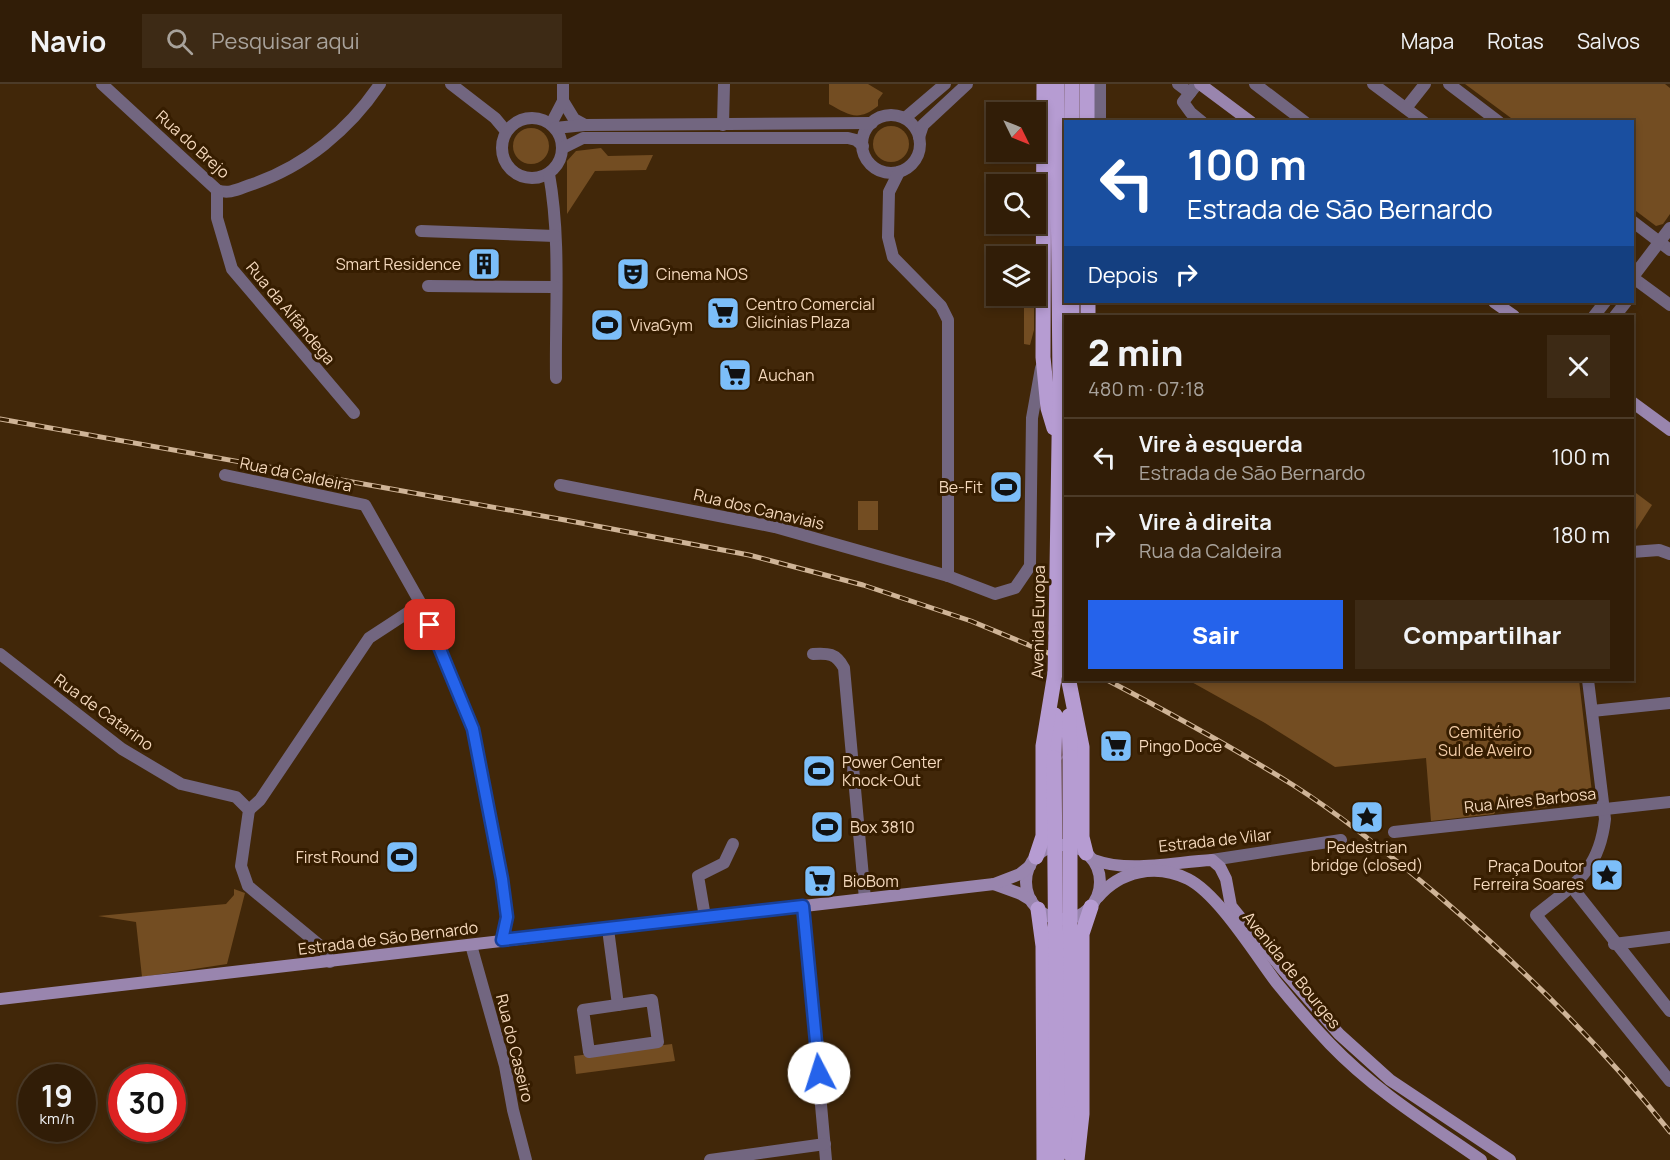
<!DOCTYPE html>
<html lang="pt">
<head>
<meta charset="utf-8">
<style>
	:root { --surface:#311d07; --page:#3d2a15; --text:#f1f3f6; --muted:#a8a29b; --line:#4c3b28; --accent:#2563eb }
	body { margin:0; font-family:Manrope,sans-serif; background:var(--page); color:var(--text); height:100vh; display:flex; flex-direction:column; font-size:22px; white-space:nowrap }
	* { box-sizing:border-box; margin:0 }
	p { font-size:20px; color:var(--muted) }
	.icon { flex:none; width:33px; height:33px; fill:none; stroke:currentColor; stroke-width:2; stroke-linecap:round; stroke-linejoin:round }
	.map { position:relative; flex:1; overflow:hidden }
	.side { position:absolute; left:1064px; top:231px; width:570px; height:366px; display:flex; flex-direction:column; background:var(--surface); border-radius:0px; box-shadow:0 3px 9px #0003,0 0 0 2px var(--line) }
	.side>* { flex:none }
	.hud { position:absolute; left:1064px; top:36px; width:570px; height:183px; border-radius:0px; box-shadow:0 3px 9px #0003,0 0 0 2px var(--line); background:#1a4fa0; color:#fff; overflow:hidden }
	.needle { width:39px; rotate:133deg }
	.fabs { position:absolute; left:986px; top:18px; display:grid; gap:12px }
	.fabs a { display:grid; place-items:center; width:60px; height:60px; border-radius:0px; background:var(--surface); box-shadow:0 3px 9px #0003,0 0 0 2px var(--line); font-size:30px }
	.speed { position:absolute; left:18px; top:980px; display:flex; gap:12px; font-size:30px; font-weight:700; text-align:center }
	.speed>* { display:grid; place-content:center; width:78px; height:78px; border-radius:50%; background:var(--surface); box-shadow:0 3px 9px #0003,0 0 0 2px var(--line); line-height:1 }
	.speed small { font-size:15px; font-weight:400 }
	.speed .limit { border:9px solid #d22; background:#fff; color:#111 }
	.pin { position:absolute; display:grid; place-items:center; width:51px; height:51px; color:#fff; margin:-26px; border-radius:12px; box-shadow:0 3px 9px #0006 }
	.me { position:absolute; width:66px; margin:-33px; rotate:355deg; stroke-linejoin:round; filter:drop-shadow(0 0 4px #0008) }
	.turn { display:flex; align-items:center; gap:21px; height:126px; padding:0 24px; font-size:27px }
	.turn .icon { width:78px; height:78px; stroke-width:2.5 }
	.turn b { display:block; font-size:42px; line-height:51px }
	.then { display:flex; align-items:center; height:57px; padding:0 24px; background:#0003; gap:12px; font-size:22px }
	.round { display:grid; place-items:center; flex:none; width:63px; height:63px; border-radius:0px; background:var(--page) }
	.head { display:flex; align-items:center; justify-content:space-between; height:102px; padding:0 24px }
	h1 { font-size:36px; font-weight:800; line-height:45px }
	.cta { display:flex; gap:12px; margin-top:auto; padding:12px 24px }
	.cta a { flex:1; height:69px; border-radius:0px; background:var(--accent); color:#fff; font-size:24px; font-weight:800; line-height:69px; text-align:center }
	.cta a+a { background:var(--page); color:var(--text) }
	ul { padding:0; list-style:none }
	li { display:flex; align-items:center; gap:18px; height:78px; padding:0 24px; border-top:2px solid var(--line) }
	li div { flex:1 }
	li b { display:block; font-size:22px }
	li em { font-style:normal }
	header { display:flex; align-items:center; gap:36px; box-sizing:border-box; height:84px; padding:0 30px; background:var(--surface); border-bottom:2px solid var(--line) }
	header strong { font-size:28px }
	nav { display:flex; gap:33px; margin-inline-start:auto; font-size:21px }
	.search { width:420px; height:54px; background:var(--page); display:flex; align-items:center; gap:15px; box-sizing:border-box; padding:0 21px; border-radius:0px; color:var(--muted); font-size:22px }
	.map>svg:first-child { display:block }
	.green { fill:#734d22 }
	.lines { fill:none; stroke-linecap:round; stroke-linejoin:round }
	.street { stroke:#726680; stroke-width:12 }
	.secondary { stroke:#9985ae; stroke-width:12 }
	.primary { stroke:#b69cd2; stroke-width:15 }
	.rail-casing { stroke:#cfb497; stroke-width:5 }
	.rail { stroke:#361d00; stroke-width:3; stroke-dasharray:9; stroke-linecap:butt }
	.primary-bridge { stroke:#b69cd2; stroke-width:15 }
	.route-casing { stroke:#184099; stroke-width:15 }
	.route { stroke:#2563eb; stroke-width:10 }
	.labels { text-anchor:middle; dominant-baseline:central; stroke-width:6; stroke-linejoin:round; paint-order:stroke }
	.street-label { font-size:16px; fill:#f5d9bd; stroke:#361d00 }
	.poi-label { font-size:16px; fill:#f5d9bd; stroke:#361d00; text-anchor:start }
	.park-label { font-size:16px; fill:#f3cda8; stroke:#361d00 }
</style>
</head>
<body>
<header>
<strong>Navio</strong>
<div class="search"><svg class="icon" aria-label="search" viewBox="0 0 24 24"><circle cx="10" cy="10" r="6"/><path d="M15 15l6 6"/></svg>Pesquisar aqui</div>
<nav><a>Mapa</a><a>Rotas</a><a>Salvos</a></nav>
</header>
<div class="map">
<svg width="1670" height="1076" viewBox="0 0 1670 1076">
	<rect width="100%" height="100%" fill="#412709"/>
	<g class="green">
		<path d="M829,0H868L883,9L878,16V22C858,38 849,31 829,20Z"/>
		<polygon points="1465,0 1665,0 1670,4 1670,130 1663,140 1656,142 1632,124 1632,38 1515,37"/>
		<circle cx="891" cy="60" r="18"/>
		<circle cx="531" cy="62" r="18"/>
		<polygon points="601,64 608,72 653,71 646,86 595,87 567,130 567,77 576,67"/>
		<polygon points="1024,212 1034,212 1034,246 1030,261 1024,260"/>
		<polygon points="1632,406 1652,421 1632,452"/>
		<rect x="858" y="417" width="20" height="29"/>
		<path d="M1188,596H1579L1593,717L1533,725C1525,712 1514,710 1501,717L1494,730L1431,737L1426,674L1335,683L1265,639Z"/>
		<polygon points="234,805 245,809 227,880 142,893 136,838 98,832 226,820 234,811"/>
		<polygon points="672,960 675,977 576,990 574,972"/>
	</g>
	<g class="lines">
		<g class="street">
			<path d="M102,0L217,106C230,111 240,104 253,100C305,82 349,46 380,0"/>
			<polyline points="451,0 495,34 506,47"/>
			<polyline points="1100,0 1100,38"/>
			<polyline points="1178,0 1190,9"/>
			<polyline points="1197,0 1183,18 1191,29 1202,38"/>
			<polyline points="1255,0 1305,38"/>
			<polyline points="1373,0 1424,38"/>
			<polyline points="1449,0 1499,38"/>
			<polyline points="563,17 574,35 585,41"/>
			<polyline points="1406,24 1425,0"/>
			<circle cx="891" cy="60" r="29"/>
			<circle cx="532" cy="64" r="30"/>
			<polyline points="905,34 945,0"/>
			<polyline points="551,40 563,17 563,0"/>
			<polyline points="723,41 724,0"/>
			<polyline points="555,44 585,41 872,39"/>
			<polyline points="919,53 923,41 967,0"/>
			<polyline points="563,64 583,54 848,54 856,56 863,62"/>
			<polyline points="899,88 889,108 888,153 893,173 941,222 948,236 948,492"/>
			<path d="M549,90C561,156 555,227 556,294"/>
			<polyline points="217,106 217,134 232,185 354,329"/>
			<polyline points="1632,137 1670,166"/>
			<polyline points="421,147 555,152"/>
			<polyline points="1632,193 1670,221"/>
			<polyline points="1632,194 1670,144"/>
			<polyline points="428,202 555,203"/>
			<polyline points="1594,232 1605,218"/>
			<polyline points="1615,232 1626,218"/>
			<polyline points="225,391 365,421 421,520 473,645 502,795 507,833 502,857"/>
			<polyline points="560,401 775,443 948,492 995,510 1015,504 1030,482 1032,334 1041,284"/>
			<polyline points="1632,468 1659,466 1670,470"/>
			<polyline points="0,570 122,665 181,700 236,713 249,726 241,782 248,802 323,864 330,878"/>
			<path d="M813,570C828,569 836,569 844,584L865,815"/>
			<path d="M1588,596L1605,735C1599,788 1574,800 1536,831L1670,997"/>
			<polyline points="1592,627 1670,619"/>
			<polyline points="249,726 260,716 369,554 421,520"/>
			<polyline points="1394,748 1670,718"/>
			<polyline points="1212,776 1341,756"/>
			<polyline points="1571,802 1670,927"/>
			<polyline points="803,822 826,1076"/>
			<polyline points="705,833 698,792 724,779 733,760"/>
			<polyline points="608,845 618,921"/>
			<polyline points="1614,860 1670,853"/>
			<polyline points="471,861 505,982 513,1026 526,1076"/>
			<polygon points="652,916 658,958 589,968 583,926"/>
			<polyline points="710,1076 825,1060"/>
		</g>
		<g class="secondary">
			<polyline points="1200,0 1251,38"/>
			<polyline points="1494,218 1514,232"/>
			<polyline points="1632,318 1670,346"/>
			<circle cx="1063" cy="798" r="37"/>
			<path d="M1094,776C1129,789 1174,778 1212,776L1220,783L1226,795L1231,822L1283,886L1339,950L1390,996L1510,1076"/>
			<polyline points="994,800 1021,810 1031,816"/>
			<path d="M1098,813C1120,787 1156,779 1188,795C1218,810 1255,870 1276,898C1293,919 1311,940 1330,960C1374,1006 1429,1040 1481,1076"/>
			<polyline points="0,915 994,800 1020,790 1030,782"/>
		</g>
		<g class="primary">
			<polyline points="1044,0 1043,273 1048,324 1054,344"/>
			<polyline points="1072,0 1072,38"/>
			<polyline points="1087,0 1087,38"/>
			<polyline points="1072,218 1072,232"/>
			<polyline points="1088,232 1088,218"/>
			<polyline points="1056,549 1060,294 1057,0"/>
			<polyline points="1069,598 1082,663 1082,753 1086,769"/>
			<polyline points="1069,632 1070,673"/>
			<polyline points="1054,674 1055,631"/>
			<polyline points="1036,773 1043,752 1043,662 1055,589"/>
			<polyline points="1038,825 1043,862 1044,1076"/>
			<polyline points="1070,1016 1070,1070"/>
			<polyline points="1057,1018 1057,1076"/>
			<polyline points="1077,1076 1082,1030 1082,850 1091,823"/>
		</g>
		<defs>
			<g id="rail">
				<polyline points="0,335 565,436 749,471 863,501 971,537 1065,576"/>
				<path d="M1107,596C1170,629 1232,663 1293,701C1345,734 1394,774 1441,814C1525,886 1602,962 1670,1048"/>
			</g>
		</defs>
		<use href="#rail" class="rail-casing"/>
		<use href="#rail" class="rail"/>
		<g class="primary-bridge">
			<polyline points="1055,589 1056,549"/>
			<polyline points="1070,673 1070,1016"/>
			<polyline points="1054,674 1057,1018"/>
		</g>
	</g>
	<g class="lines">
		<defs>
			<polyline id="route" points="430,541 473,645 502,795 507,833 502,856 803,822 819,989"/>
		</defs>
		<use href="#route" class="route-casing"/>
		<use href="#route" class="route"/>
	</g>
	<defs>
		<symbol id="building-square" viewBox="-11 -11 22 22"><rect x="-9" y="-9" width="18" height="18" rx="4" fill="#7cbef9" stroke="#361d00"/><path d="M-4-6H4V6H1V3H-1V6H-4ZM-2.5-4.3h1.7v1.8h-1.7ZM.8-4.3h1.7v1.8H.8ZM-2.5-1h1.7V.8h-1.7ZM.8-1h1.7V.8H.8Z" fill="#111"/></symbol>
		<symbol id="theatre-square" viewBox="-11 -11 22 22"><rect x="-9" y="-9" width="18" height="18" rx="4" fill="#7cbef9" stroke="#361d00"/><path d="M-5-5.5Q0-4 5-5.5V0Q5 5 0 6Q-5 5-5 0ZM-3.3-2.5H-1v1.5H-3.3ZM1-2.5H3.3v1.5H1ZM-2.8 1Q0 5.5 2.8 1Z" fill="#111"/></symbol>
		<symbol id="supermarket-square" viewBox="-11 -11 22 22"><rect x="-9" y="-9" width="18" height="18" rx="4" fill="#7cbef9" stroke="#361d00"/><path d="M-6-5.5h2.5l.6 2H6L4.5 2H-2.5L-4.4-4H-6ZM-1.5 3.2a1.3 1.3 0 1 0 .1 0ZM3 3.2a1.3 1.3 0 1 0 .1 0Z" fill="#111"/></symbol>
		<symbol id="stadium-square" viewBox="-11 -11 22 22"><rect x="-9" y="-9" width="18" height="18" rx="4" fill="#7cbef9" stroke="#361d00"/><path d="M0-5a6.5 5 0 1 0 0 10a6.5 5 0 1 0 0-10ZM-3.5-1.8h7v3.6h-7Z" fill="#111"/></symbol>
		<symbol id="sight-square" viewBox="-11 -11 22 22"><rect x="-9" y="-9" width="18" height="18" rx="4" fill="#7cbef9" stroke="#361d00"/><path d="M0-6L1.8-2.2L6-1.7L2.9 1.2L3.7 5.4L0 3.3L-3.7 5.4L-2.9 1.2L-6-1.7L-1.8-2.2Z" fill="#111"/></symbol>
	</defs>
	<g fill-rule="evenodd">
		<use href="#building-square" x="465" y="161" width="38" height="38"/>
		<use href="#theatre-square" x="614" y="171" width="38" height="38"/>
		<use href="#supermarket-square" x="704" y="210" width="38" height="38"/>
		<use href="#stadium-square" x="588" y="222" width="38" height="38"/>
		<use href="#supermarket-square" x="716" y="272" width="38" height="38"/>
		<use href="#stadium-square" x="987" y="384" width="38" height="38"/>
		<use href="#supermarket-square" x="1097" y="643" width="38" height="38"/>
		<use href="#stadium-square" x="800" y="668" width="38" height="38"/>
		<use href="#sight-square" x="1348" y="714" width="38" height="38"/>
		<use href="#stadium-square" x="808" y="724" width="38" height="38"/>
		<use href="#stadium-square" x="383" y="754" width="38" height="38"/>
		<use href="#sight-square" x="1588" y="772" width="38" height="38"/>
		<use href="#supermarket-square" x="801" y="778" width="38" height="38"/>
	</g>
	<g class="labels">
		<g class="street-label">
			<text transform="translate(193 60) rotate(42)">Rua do Brejo</text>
			<text transform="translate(291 229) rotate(50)">Rua da Alfândega</text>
			<text transform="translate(296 390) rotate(12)">Rua da Caldeira</text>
			<text transform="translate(759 425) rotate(13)">Rua dos Canaviais</text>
			<text transform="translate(1038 538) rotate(-89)">Avenida Europa</text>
			<text transform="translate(104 628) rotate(36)">Rua de Catarino</text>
			<text transform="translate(1530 716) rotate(-6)">Rua Aires Barbosa</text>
			<text transform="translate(1215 756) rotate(-6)">Estrada de Vilar</text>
			<text transform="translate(388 854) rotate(-7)">Estrada de São Bernardo</text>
			<text transform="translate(1292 886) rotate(51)">Avenida de Bourges</text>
			<text transform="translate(515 964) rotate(76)">Rua do Caseiro</text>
		</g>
		<g class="poi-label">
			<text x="461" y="180" text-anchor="end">Smart Residence</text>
			<text x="656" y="190">Cinema NOS</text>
			<text x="746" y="220">Centro Comercial<tspan x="746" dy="18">Glicínias Plaza</tspan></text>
			<text x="630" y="241">VivaGym</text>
			<text x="758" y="291">Auchan</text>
			<text x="983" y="403" text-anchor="end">Be-Fit</text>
			<text x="1139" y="662">Pingo Doce</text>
			<text x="842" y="678">Power Center<tspan x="842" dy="18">Knock-Out</tspan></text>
			<text x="850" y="743">Box 3810</text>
			<text x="1367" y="763" text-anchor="middle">Pedestrian<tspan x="1367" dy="18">bridge (closed)</tspan></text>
			<text x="379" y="773" text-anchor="end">First Round</text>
			<text x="1584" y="782" text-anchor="end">Praça Doutor<tspan x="1584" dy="18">Ferreira Soares</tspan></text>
			<text x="843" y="797">BioBom</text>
		</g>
		<g class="park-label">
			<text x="1485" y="648">Cemitério<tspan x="1485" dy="18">Sul de Aveiro</tspan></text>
		</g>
	</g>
</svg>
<div class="fabs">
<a><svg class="needle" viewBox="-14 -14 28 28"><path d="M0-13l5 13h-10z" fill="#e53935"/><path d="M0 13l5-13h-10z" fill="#a8a29b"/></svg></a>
<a><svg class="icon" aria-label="search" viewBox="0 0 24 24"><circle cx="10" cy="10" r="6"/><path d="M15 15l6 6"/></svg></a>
<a><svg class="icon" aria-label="layers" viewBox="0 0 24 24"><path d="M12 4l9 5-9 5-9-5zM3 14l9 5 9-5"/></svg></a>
</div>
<div class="speed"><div>19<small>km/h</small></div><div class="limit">30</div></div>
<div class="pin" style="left:430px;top:541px;background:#d93025"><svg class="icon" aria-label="arrive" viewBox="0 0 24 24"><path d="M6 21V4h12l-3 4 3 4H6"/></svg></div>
<svg class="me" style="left:819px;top:989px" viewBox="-20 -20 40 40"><circle r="19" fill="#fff"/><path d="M0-13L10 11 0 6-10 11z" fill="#2563eb"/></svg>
<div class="hud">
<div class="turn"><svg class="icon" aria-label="left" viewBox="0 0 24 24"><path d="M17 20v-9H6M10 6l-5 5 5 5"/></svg><div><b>100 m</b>Estrada de São Bernardo</div></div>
<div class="then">Depois<svg class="icon" aria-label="right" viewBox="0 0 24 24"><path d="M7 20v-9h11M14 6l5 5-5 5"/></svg></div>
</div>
<section class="side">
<div class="head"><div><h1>2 min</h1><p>480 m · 07:18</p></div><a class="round"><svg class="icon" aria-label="close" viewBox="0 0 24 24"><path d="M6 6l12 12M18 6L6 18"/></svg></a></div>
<ul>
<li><svg class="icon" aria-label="left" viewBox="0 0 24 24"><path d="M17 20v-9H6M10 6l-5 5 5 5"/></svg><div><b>Vire à esquerda</b><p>Estrada de São Bernardo</p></div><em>100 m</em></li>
<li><svg class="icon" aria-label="right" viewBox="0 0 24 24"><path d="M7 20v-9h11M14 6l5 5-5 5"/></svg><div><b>Vire à direita</b><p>Rua da Caldeira</p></div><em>180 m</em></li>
</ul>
<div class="cta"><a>Sair</a><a>Compartilhar</a></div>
</section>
</div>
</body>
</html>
